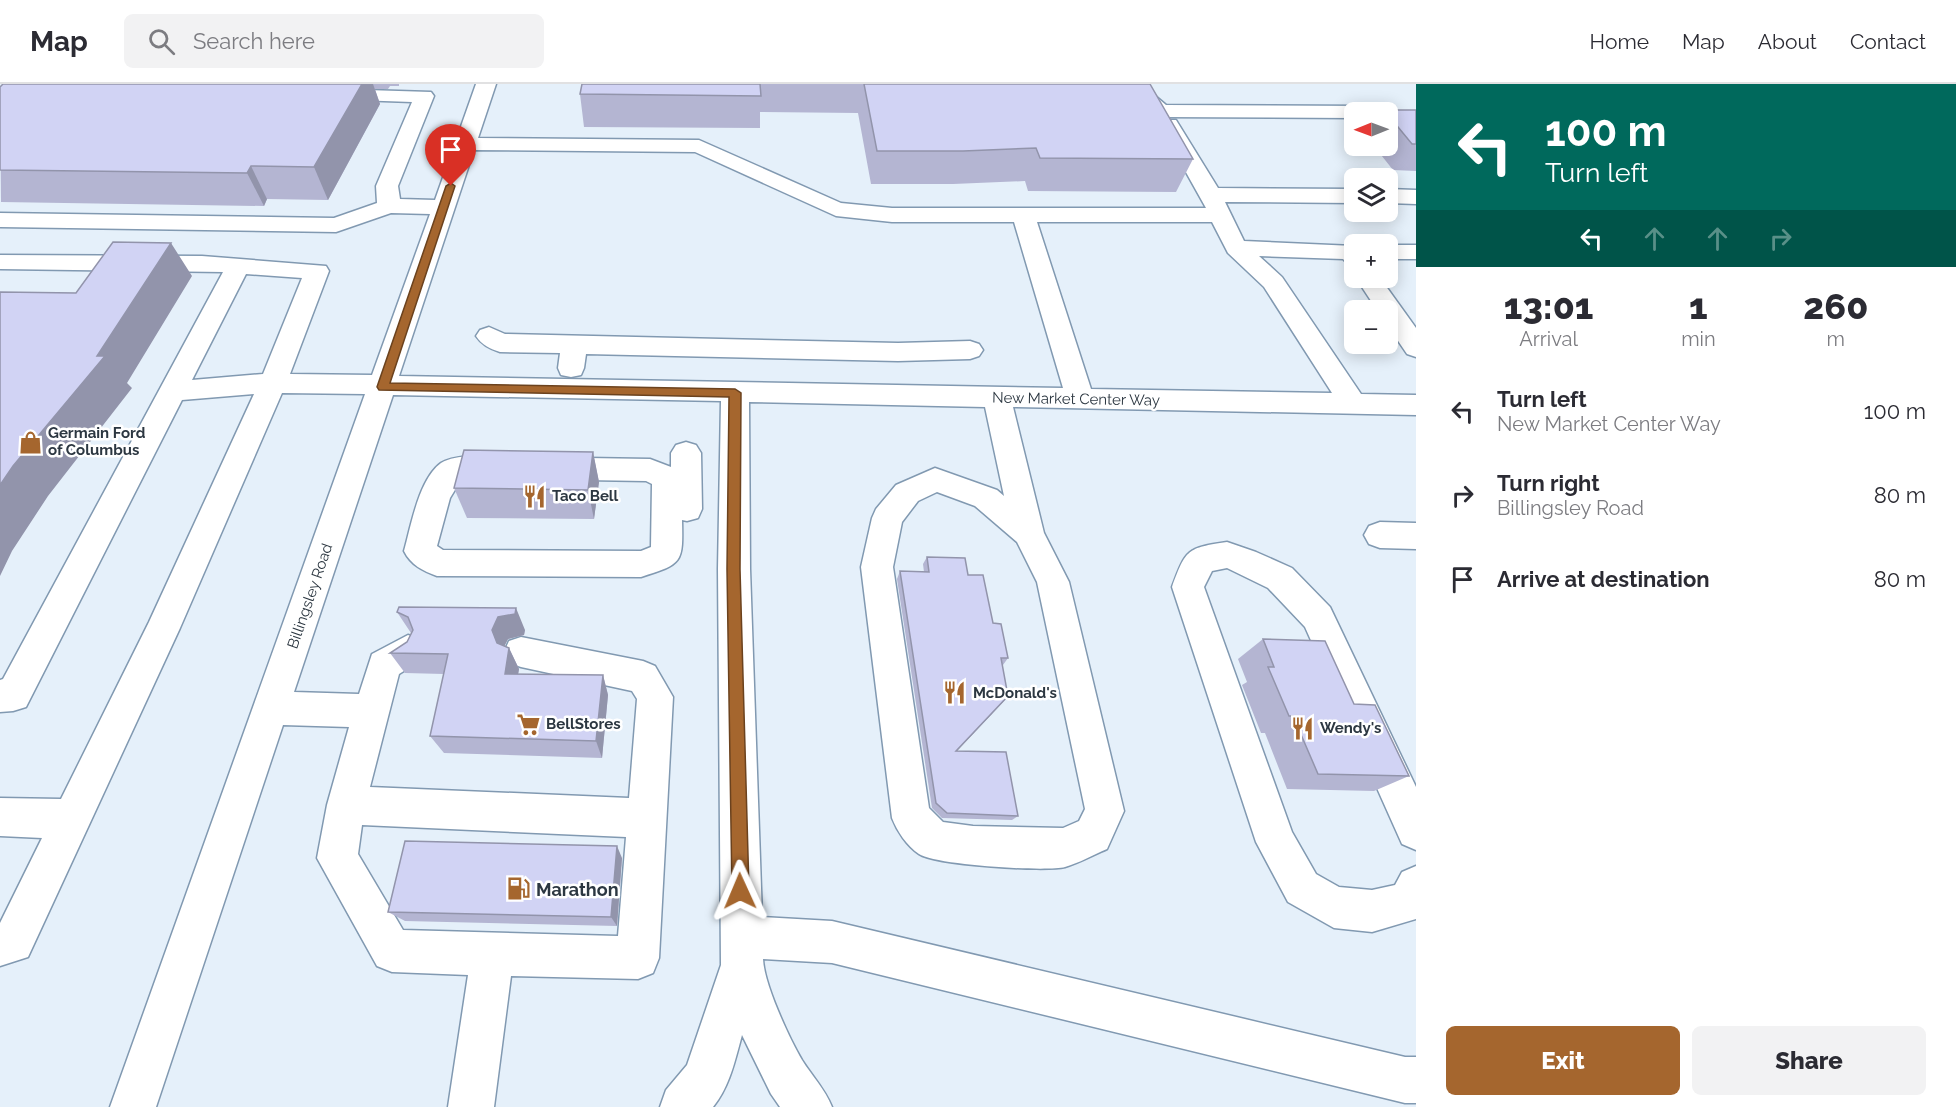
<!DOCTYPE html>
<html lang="en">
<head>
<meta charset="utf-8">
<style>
	:root { --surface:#fff; --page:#f2f2f3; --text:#2b2b33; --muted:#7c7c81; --line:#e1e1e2; --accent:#a5662e }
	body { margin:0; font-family:Raleway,sans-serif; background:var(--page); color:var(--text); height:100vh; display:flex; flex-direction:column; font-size:22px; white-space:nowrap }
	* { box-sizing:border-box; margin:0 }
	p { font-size:20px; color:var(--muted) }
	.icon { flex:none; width:33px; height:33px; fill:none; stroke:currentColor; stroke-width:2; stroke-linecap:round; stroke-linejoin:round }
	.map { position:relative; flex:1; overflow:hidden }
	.details { display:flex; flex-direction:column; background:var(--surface); width:540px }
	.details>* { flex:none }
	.banner { background:#00695c; color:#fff; overflow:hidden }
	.needle { width:39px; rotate:269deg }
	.fabs { position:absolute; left:1344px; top:18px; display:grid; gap:12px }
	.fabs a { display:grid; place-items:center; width:54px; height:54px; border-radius:9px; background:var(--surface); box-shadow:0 3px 15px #0003; font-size:30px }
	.pin { position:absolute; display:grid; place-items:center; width:51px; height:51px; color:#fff; margin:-62px -26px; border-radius:50% 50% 50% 0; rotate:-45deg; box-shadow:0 0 6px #0007 }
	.pin .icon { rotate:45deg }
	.me { position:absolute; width:66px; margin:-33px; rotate:359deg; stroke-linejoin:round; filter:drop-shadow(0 0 4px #0008) }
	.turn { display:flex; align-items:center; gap:21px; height:126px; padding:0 30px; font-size:27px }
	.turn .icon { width:78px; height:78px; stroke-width:2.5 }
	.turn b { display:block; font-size:42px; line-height:51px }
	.lanes { display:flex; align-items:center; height:57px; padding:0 30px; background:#0003; justify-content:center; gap:30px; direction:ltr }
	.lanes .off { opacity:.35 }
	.eta { display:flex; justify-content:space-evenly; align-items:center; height:102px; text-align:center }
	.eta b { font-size:36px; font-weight:800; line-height:42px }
	.primary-button { display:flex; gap:12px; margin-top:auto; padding:12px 30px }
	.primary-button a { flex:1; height:69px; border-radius:9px; background:var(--accent); color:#fff; font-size:24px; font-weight:800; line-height:69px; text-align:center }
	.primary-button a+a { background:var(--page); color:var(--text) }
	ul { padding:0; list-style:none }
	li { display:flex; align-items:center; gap:18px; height:84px; padding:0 30px }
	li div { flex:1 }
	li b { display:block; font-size:22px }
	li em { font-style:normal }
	header { display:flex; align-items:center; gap:36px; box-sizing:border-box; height:84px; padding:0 30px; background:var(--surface); border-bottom:2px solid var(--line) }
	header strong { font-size:28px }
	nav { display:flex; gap:33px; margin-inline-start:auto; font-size:21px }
	.search { width:420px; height:54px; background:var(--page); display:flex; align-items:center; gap:15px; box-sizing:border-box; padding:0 21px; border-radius:9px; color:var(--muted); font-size:22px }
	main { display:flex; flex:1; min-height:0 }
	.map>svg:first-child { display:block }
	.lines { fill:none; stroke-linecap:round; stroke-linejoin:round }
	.minor-casing { stroke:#8199b1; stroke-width:3 }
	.minor { fill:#fff; fill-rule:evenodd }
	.wall { fill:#b4b5d2 }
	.shaded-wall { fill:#9294ab }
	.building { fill:#d1d3f4; stroke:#9294ab; stroke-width:1.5 }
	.route { fill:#a5662e; stroke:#6b421e; stroke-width:1.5 }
	.labels { text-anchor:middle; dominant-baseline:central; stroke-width:5; stroke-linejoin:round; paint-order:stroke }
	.street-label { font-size:15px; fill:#2c3741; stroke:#fff }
	.poi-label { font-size:15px; font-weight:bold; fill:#2c3741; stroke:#fff; text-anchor:start }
	.near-poi-label { font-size:18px; font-weight:bold; fill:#2c3741; stroke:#fff; text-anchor:start }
</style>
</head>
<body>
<header>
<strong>Map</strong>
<div class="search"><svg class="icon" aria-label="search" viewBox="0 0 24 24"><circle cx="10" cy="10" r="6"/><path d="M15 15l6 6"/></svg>Search here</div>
<nav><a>Home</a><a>Map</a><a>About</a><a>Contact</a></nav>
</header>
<main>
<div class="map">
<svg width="1416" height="1023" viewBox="0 0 1416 1023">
	<rect width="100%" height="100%" fill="#e5f0fa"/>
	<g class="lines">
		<defs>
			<g id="minor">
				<path d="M476,0H496L478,54L699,56L841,119L892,124H1206L1159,40L1162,36H1176L1218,104L1354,105V119L1225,118L1244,157L1354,162V180L1346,178L1343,175L1259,172L1282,193L1361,310L1416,311V331L1013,323L1044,449L1069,498L1124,727L1107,765C1093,771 1079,779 1065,783C1046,788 935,781 919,770C907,762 897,747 892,734L861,483L872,434L876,425L896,401L935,384L997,406L1004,412L985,323L749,318L750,485L762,833L832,837L1405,973H1416V1019H1405L832,879L763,875C764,900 789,954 802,976C812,992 825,1005 832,1023H780L771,1010L742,951C735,976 730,1002 713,1023H660L666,1006L687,981L721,881L718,485L721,317L393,311L294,608L359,610L372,570L408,551L420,555L425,566L420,577L399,590L370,703L629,714L637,615L632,607L521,583L509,579L504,568L509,557L521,553L643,577L655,582L673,613L659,874L653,889L638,895L511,892L494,1023H448L468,891L392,888L377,882L317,774L327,721L349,643L283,641L156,1023H110L365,310L282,309L180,544L28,873L0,882V839L42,754L0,752V714L61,715L149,538L254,310L182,316L26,623L13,627L0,628V596L3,595L223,188L0,185V171L202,172L326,182L329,187L290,290L372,291L430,130L391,129L336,148L0,143V129L334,134L377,119L376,102L412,18L327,15L324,11L327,7L334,5L431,8L434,12L398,102L400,115L435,116ZM474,66L695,68L836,132L892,138H1014L1063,304L399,292ZM1037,138H1212L1228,169L1264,203L1332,309L1091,305ZM246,190L302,194L263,290L192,296ZM937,408L975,422L1017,458L1037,498L1085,725L1079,737L1063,744L973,742L943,738L929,724L893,483L902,438L918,417ZM362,741L626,753L618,852L403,846L358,770Z"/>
				<polygon points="1119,0 1141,0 1166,21 1365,22 1372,24 1375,28 1354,28 1354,34 1161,33 1154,31"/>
				<polygon points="1388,105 1416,106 1416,120 1388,119"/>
				<rect x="1388" y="161" width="28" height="14"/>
				<polygon points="1356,194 1380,194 1416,244 1416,273 1407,270 1388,242 1388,226 1377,226"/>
				<path d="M489,243L505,250L898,259L970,257L979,260L983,266L979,272L970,275L898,277L586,270L584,284L581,291L571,293L561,291L558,284L560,269L500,268C490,265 482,261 476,252L480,246Z"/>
				<path d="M686,358L696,361L701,369L702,425L698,434L687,437L682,436C683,479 683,480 641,493L437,492C423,487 411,481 404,467C411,442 419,395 441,379C449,374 460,373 469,372L650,375L671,383V369L676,361ZM469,394L646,397L652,400L651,463L641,467L443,466L437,462L450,414L461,396Z"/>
				<polygon points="1380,438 1416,439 1416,465 1380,464 1369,460 1364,451 1369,442"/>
				<path d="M1227,458L1256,468L1292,484L1330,523L1416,703V766L1402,760L1305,543L1268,504L1227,484L1212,487L1204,503L1292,748L1316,790L1339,803L1372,806L1395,801L1402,788L1416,782V835L1372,848L1334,844L1288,818L1256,758L1172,503C1186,465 1187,464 1227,458Z"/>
			</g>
		</defs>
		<use href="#minor" class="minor-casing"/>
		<use href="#minor" class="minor"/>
	</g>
	<g class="wall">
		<polygon points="3,0 399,0 399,2 390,2 388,5 375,5 380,20 328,116 267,115 264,122 1,118 0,3"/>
		<polygon points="582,0 1150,0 1193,75 1176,108 1028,107 1025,97 953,100 871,100 858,29 760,28 760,44 584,43 580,10"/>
		<polygon points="1384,26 1416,26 1416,87 1393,86 1374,62 1388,62 1388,28 1382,28"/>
		<polygon points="593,368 599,398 594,435 467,434 454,404"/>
		<polygon points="927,473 968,491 993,539 1008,574 1003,581 1003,618 957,667 1018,732 1012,736 942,734 932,724 897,495 900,487 924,488 923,480"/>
		<polygon points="397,528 525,546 524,551 508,555 504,562 509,564 519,585 518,590 603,591 608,611 602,674 444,669 430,652 444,590 405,589 390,569 407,558 411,549"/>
		<polygon points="1263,555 1354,620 1409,692 1374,707 1287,705 1265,649 1261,649 1242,601 1247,598 1238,575"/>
		<polygon points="622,774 617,842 405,837 388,828"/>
	</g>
	<g class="shaded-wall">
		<polygon points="362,0 373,0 380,20 328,116 314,83"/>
		<polygon points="251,82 267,115 264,122 247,89"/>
		<polygon points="171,159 192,192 127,299 132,304 48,412 12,467 0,492 0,401 13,382 97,272"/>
		<polygon points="593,368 599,398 594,435 588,406"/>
		<polygon points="516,524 525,546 524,551 508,555 502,567 509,564 519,585 515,609 505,590 492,546 498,533"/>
		<polygon points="603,591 608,611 602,674 596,657"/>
		<polygon points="1008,612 1003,618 952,672 956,667"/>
		<polygon points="617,762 622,774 617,842 611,833"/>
	</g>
	<g class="building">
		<polygon points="3,0 362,0 314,83 251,82 247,89 0,86 0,3"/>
		<polygon points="582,0 760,0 761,12 580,10"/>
		<polygon points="864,0 1150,0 1193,75 1040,74 1036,64 963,67 877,67"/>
		<polygon points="1384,26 1416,26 1416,60 1412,60"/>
		<polygon points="113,158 171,159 97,272 105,272 13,382 0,401 0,208 76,209"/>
		<polygon points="464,366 593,368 588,406 454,404"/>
		<polygon points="927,473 965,474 968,491 983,491 993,539 1001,540 1008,574 1001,574 1008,612 956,667 1006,668 1018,732 947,729 936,719 900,487 929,488"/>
		<polygon points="399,523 516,524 515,530 498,533 492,546 497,559 509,564 505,590 603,591 596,657 430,652 448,570 390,569 407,558 413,546 408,533 397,528"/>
		<polygon points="1263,555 1325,557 1354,620 1375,621 1409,692 1318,690 1293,632 1289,632 1268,583 1274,583"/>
		<polygon points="405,757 617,762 611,833 388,828"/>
	</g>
	<polygon class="route" points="451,99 455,102 390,299 735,305 741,309 740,485 749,807 746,813 740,816 734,813 732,807 727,485 729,313 379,306 377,303 446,102"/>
	<defs>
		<symbol id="shop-bare" viewBox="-9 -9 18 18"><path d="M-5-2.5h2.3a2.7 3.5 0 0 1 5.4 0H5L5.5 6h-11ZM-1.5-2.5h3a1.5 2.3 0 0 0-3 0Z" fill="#a5662e" stroke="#fff" stroke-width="2.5" paint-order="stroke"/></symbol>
		<symbol id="restaurant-bare" viewBox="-9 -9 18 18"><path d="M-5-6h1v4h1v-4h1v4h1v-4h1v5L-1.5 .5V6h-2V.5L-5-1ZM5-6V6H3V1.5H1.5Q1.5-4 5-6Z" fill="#a5662e" stroke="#fff" stroke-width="2.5" paint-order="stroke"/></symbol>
		<symbol id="supermarket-bare" viewBox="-9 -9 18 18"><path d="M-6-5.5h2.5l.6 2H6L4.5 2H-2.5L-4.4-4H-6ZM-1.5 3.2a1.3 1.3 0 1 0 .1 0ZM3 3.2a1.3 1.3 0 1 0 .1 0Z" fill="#a5662e" stroke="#fff" stroke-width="2.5" paint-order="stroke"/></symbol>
		<symbol id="fuel-bare" viewBox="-9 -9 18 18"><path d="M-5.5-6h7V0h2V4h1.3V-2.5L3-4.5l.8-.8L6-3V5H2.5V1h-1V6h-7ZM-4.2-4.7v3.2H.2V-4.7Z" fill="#a5662e" stroke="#fff" stroke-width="2.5" paint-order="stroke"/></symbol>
	</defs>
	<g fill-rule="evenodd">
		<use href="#shop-bare" x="14" y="342" width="33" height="33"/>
		<use href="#restaurant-bare" x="518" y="396" width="33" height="33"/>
		<use href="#restaurant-bare" x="938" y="592" width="33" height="33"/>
		<use href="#supermarket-bare" x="512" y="624" width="33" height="33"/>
		<use href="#restaurant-bare" x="1286" y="628" width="33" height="33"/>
		<use href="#fuel-bare" x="502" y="788" width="33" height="33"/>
	</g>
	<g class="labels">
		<g class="street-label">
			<text transform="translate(1076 315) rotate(1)">New Market Center Way</text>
			<text transform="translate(310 512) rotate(-71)">Billingsley Road</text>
		</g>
		<g class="poi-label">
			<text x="48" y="349">Germain Ford<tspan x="48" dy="17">of Columbus</tspan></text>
			<text x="552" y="412">Taco Bell</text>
			<text x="973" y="609">McDonald's</text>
			<text x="546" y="640">BellStores</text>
			<text x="1320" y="644">Wendy's</text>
		</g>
		<g class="near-poi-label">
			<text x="536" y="805">Marathon</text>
		</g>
	</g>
</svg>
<div class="fabs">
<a><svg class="needle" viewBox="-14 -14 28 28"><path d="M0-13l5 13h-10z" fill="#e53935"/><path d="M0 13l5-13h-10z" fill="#7c7c81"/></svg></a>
<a><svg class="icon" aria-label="layers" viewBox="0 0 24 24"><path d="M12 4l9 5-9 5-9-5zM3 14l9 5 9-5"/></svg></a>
<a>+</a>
<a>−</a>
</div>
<div class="pin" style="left:451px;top:102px;background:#d93025"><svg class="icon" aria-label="arrive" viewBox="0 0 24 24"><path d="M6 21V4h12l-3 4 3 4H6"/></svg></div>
<svg class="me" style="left:740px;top:807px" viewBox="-20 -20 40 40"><path d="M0-17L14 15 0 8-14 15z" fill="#a5662e" stroke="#fff" stroke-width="4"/></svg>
</div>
<section class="details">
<div class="banner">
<div class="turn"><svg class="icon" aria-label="left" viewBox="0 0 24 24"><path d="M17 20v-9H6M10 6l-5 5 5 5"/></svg><div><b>100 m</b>Turn left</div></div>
<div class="lanes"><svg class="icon" aria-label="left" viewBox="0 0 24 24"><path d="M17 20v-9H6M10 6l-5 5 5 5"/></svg><svg class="icon off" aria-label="ahead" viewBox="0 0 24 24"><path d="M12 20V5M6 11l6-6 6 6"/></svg><svg class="icon off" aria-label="ahead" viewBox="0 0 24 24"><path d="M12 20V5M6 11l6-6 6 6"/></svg><svg class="icon off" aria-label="right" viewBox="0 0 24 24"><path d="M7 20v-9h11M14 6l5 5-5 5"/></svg></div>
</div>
<div class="eta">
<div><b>13:01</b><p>Arrival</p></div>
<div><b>1</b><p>min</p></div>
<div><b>260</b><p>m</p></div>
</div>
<ul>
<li><svg class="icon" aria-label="left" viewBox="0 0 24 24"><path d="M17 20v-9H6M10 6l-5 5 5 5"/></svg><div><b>Turn left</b><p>New Market Center Way</p></div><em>100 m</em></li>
<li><svg class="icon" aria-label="right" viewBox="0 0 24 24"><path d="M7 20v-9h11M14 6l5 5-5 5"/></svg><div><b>Turn right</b><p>Billingsley Road</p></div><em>80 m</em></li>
<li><svg class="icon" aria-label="arrive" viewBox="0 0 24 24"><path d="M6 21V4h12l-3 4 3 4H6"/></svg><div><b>Arrive at destination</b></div><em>80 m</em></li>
</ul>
<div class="primary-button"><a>Exit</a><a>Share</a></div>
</section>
</main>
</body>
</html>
